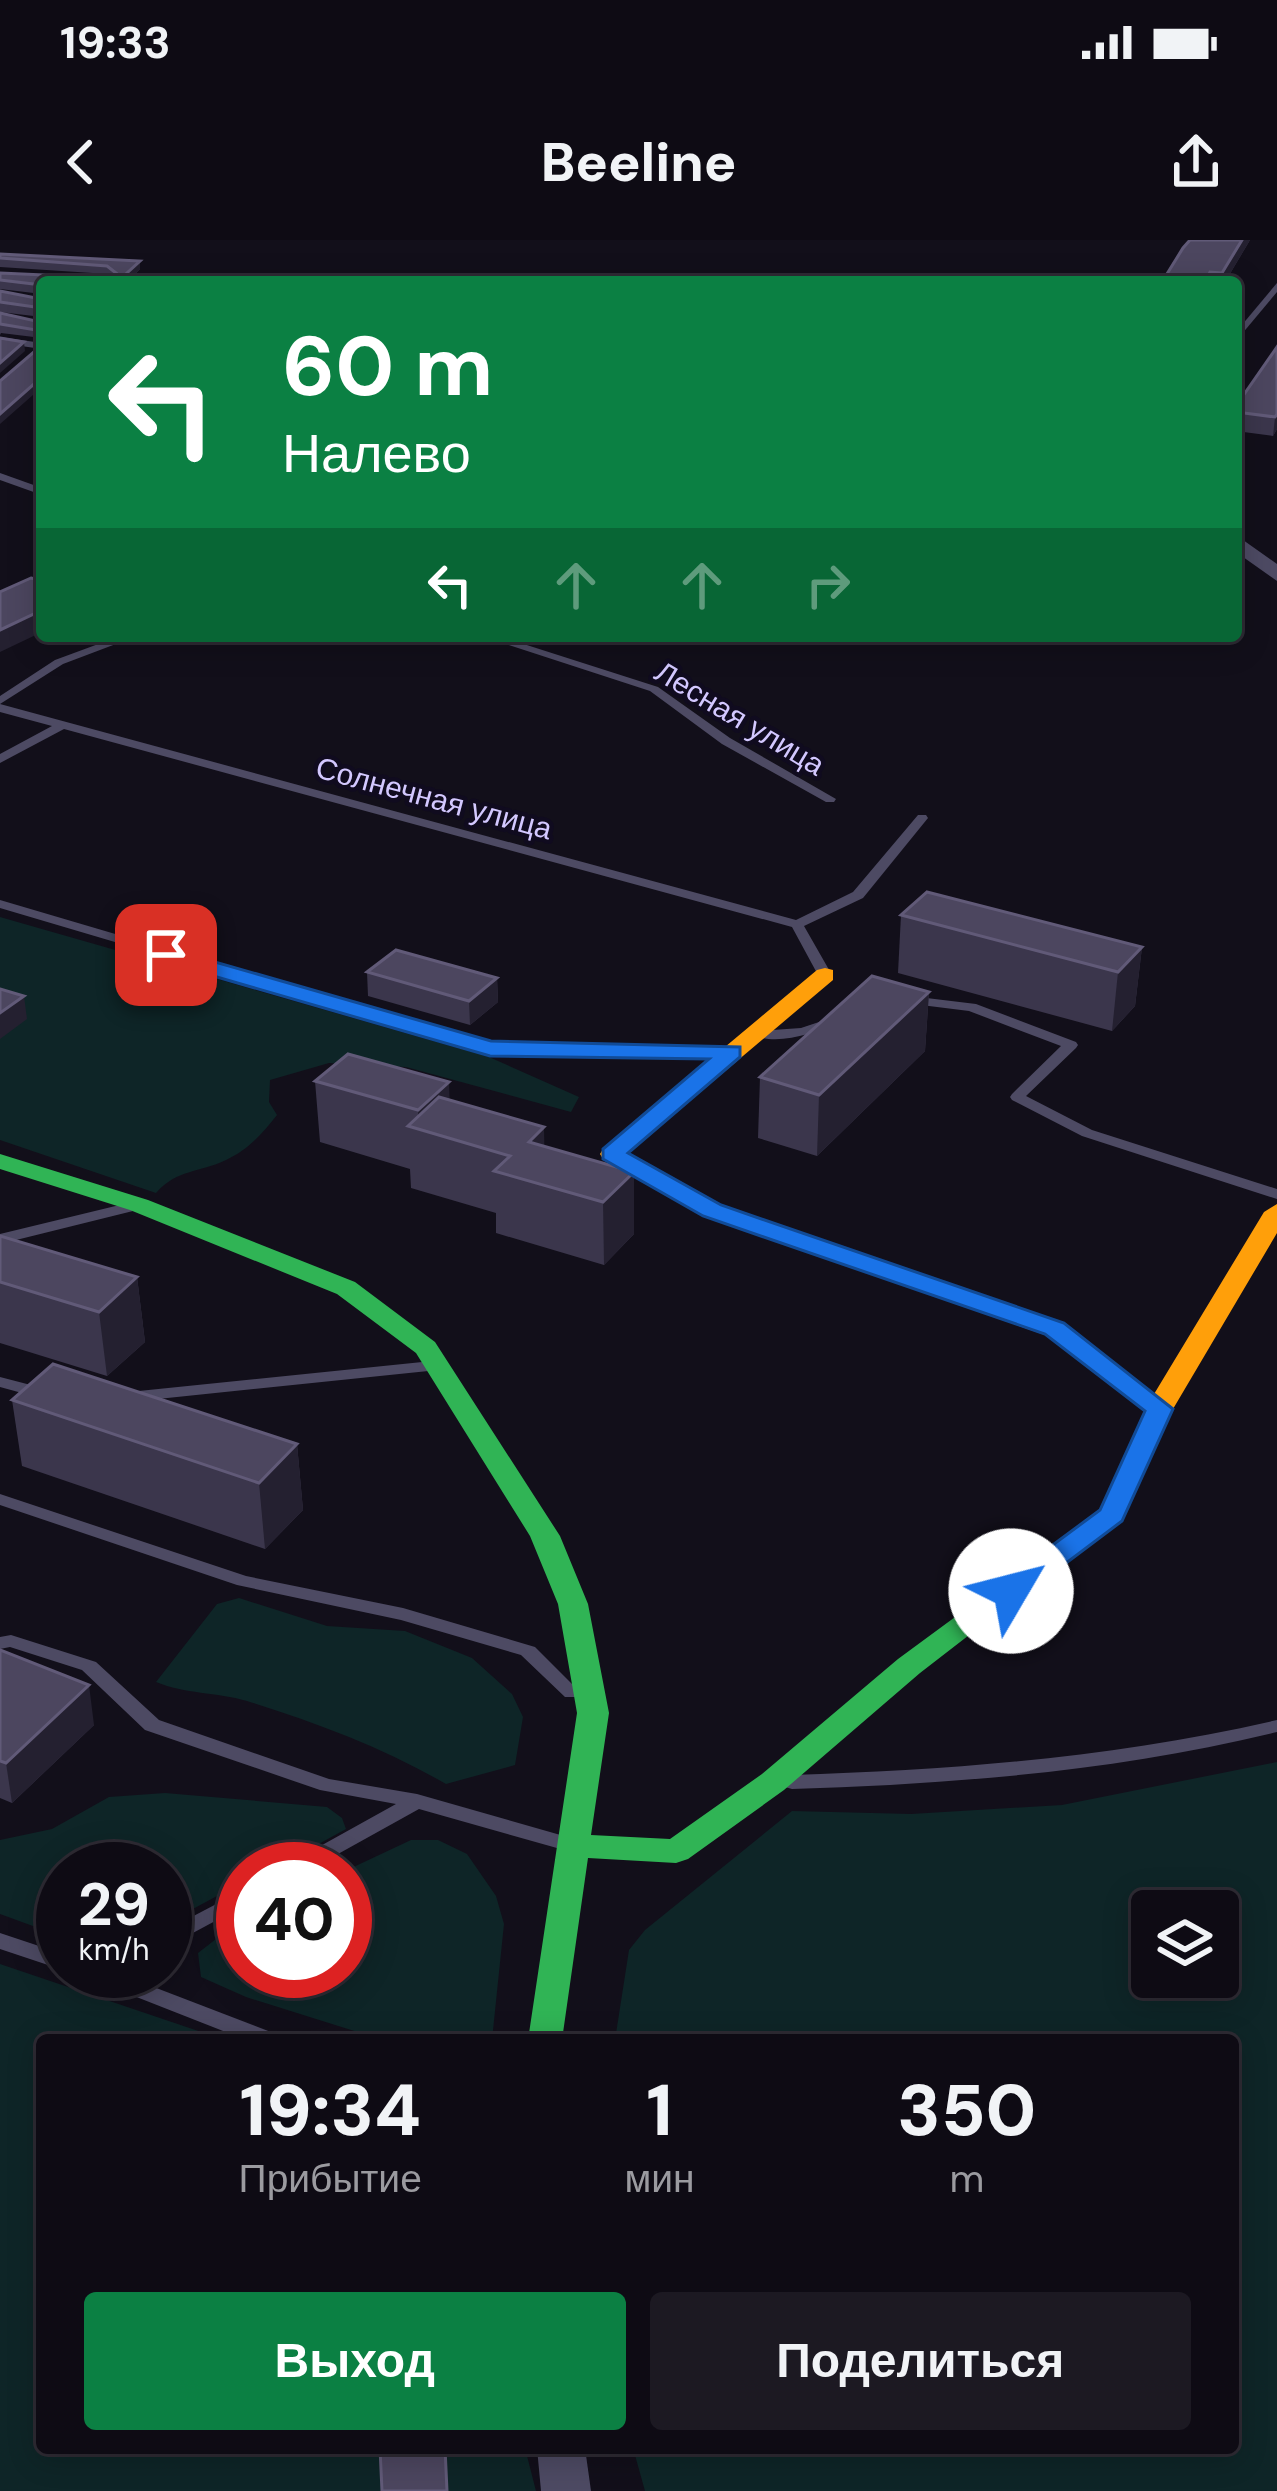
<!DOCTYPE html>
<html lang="ru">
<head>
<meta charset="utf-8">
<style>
	:root { --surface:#0e0b14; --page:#1c1922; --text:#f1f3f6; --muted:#9b9ba0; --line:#2e2b34; --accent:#0b8043 }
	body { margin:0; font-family:"DM Sans",sans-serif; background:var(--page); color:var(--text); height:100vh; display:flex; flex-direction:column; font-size:45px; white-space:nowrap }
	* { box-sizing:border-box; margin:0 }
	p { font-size:39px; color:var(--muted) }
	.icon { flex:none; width:66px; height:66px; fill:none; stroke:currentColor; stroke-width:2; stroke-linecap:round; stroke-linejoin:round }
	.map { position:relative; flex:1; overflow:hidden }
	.details { position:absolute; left:36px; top:1794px; width:1203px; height:420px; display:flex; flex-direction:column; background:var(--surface); border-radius:12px; box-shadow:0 6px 30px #0003,0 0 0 3px var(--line) }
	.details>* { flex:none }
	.guide { position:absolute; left:36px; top:36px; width:1206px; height:366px; border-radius:12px; box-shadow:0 6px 30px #0003,0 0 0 3px var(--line); background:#0b8043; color:#fff; overflow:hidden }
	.fabs { position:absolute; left:1131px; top:1650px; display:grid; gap:24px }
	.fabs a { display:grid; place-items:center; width:108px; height:108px; border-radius:12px; background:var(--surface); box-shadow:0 6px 30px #0003,0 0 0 3px var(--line); font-size:60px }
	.speed { position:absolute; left:36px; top:1602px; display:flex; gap:24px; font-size:60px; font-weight:700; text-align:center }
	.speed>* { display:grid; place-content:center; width:156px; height:156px; border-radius:50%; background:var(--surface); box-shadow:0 6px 30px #0003,0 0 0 3px var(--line); line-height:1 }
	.speed small { font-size:30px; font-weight:400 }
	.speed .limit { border:18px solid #d22; background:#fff; color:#111 }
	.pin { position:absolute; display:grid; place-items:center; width:102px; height:102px; color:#fff; margin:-51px; border-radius:24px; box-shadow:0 6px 18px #0006 }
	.me { position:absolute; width:132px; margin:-66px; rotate:53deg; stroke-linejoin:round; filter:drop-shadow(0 0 9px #0008) }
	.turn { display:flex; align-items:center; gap:42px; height:252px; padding:0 48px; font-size:54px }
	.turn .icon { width:156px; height:156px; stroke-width:2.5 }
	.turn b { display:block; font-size:84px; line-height:102px }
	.lanes { display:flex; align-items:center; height:114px; padding:0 48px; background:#0003; justify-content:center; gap:60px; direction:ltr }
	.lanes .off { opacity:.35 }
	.eta { display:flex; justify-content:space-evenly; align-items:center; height:204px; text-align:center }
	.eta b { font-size:72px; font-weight:800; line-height:84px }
	.primary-button { display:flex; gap:24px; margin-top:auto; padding:24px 48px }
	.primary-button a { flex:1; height:138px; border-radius:12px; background:var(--accent); color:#fff; font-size:48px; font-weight:800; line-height:138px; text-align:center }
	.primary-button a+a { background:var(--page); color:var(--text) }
	.status { display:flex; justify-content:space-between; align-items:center; height:84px; padding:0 60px; background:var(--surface); direction:ltr }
	.status svg { height:33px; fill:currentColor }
	header { display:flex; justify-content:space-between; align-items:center; height:156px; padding:0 48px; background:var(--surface); font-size:54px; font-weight:800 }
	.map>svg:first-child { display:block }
	.green { fill:#0e2527; fill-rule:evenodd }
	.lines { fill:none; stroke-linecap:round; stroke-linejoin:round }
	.lane { fill:#4d4a63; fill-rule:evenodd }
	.street { fill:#4d4a63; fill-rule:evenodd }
	.fast { fill:#30b455; fill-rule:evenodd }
	.slow { fill:#ff9f0a; fill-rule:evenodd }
	.jam { fill:#e5322d; fill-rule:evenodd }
	.wall { fill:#3b364c }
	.shaded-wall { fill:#242030 }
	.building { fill:#4c465f; stroke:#615a78; stroke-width:3 }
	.route { fill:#1a73e8; stroke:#114b97; stroke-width:3 }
	.labels { text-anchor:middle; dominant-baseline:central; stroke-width:9; stroke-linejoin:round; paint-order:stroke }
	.far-street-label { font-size:30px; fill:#d3c8ff; stroke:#100b1f }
</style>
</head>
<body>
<div class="status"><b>19:33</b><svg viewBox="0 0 49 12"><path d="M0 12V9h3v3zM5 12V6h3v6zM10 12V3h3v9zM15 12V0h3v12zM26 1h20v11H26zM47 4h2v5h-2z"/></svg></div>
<header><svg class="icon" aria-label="back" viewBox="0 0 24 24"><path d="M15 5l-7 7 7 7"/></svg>Beeline<svg class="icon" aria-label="share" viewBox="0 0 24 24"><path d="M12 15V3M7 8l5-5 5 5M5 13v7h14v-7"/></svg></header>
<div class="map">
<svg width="1277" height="2251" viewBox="0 0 1277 2251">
	<rect width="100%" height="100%" fill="#120f1a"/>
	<g class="green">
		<path d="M0,677L489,817L579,857L571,872L406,827L329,823L270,840L269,862L277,875C262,894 248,910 226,920C199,933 177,929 156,953L0,900Z"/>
		<path d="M239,1358L327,1386L405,1391L472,1418L512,1454L523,1477L515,1525L446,1544C384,1508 315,1482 247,1461C216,1452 185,1454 156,1442L217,1364Z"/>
		<path d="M1277,1522V2251H645L633,2208H1233V1800H615L629,1710L645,1690L792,1571L911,1574L1062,1565ZM1218,1671V1737H1152V1671Z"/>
		<polygon points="165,1553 327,1567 342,1578 346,1589 273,1629 243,1629 243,1642 165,1684 165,1629 63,1629 63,1697 0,1674 0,1600 52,1589 109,1557"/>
		<polygon points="411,1600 438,1600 467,1614 496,1656 504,1684 492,1800 383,1800 246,1757 201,1737 198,1713 243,1678 243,1731 345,1731 345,1631"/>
		<polygon points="0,1724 225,1800 42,1800 42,2208 525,2208 536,2251 0,2251"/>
	</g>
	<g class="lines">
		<g class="lane">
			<polygon points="608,33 615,35 608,42 599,42"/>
			<polygon points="1277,43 1277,52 1236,101 1236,92"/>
			<polygon points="0,97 42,103 42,109 0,103"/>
			<polygon points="0,233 42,248 42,255 0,240"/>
			<polygon points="120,396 137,396 63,424 0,464 796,680 853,652 918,575 926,575 928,578 863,658 804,686 832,735 825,739 818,735 792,687 64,489 0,523 0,514 52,486 0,472 0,456 55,420"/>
			<polygon points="481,396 499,396 658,447 730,498 836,559 834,562 826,562 722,504 650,451"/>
			<polygon points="0,660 491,805 728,808 735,812 728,816 490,813 0,668"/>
			<polygon points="910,756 976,764 1076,802 1078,805 1076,808 1026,856 1092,890 1277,949 1277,959 1082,896 1012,860 1010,857 1012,854 1061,806 969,771 905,763 903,760"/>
			<path d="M834,777L839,778V784C813,793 778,806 753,795L760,791L801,788Z"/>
			<polygon points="132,962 137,964 140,967 137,970 0,1004 0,994"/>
			<polygon points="432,1121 440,1126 438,1130 129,1162 121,1157 129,1152"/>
			<polygon points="0,1137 50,1150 52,1154 44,1159 0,1147"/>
			<polygon points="0,1254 246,1336 403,1368 535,1407 581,1453 579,1457 565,1457 521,1415 401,1380 237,1345 0,1265"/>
			<polygon points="11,1395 96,1422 159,1480 329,1539 417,1554 571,1598 574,1603 571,1608 564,1610 419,1569 311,1629 285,1629 288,1624 396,1564 320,1550 145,1490 82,1430 10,1407 0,1409 0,1397"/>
			<path d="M1277,1480V1492C1117,1531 956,1544 792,1549L785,1547L782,1542L785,1537L792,1535C956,1530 1117,1517 1277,1480Z"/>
			<polygon points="243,1650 243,1666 165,1708 165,1691"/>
			<polygon points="0,1693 63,1714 63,1730 0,1709"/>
			<polygon points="80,1731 112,1731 276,1794 279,1800 246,1800 83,1736"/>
		</g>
		<g class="street">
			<polygon points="1236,295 1277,324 1277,341 1236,312"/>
			<polygon points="537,2208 585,2208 591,2251 541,2251"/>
		</g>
		<polygon class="fast" points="0,914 148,960 355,1042 435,1102 560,1296 588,1364 609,1473 591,1595 670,1599 762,1534 898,1419 1023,1327 1033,1325 1048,1334 920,1433 784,1550 688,1619 676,1623 588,1618 562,1800 528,1800 577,1473 558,1364 530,1296 416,1113 337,1054 130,970 0,929"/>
		<g class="slow">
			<polygon points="825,728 833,730 833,740 628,913 721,966 836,1006 840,1011 836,1016 818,1016 703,976 603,919 600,914 603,909 817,730"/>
			<polygon points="1277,964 1277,993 1173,1169 1122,1281 1043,1341 1023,1341 1018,1334 1023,1327 1100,1270 1145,1169 1264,972"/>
		</g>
		<polygon class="jam" points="827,1003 1063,1083 1173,1169 1169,1175 1149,1175 1045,1095 818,1016 814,1011"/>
	</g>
	<g class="wall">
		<polygon points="1190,0 1250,0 1225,42 1162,42"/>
		<polygon points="0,14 140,29 127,42 42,42 42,54 0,49 0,33 112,37 108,34 0,27"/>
		<polygon points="0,51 41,59 42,54 42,98 1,93 0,95 0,73 40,82 42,77 0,72"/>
		<polygon points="1277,107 1277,189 1273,196 1236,191 1236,166"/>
		<polygon points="901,675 1142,707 1135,766 1112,791 898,733"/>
		<polygon points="367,732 497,738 498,762 470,785 368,756"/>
		<polygon points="929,752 925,811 817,916 758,898 760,837"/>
		<polygon points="315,841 449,842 449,860 544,907 634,932 634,994 604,1025 496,993 496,973 411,948 410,929 320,902"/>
		<polygon points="0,996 137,1037 145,1102 107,1136 0,1103"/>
		<polygon points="12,1160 297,1204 303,1270 265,1309 22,1226"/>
		<polygon points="0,1410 94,1485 12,1563 0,1558"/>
	</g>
	<g class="shaded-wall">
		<polygon points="1242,0 1250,0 1225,42 1221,42 1222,33"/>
		<polygon points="140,21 140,29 127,42 117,42"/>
		<polygon points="24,102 25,111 0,133 0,123"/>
		<polygon points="42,137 42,147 0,184 0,174"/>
		<polygon points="1277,174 1277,189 1273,196 1275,177"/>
		<polygon points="42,370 42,392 0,412 0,390"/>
		<polygon points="1142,707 1135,766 1112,791 1118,732"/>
		<polygon points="497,738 498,762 470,785 469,761"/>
		<polygon points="929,752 925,811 817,916 819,855"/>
		<polygon points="24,756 27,779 0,799 0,773"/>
		<polygon points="449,842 451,899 418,890 418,870"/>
		<polygon points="544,887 545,946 529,902"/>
		<polygon points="634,932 634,994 604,1025 603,962"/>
		<polygon points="137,1037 145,1102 107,1136 99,1072"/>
		<polygon points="297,1204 303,1270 265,1309 259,1243"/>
		<polygon points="89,1445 94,1485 12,1563 6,1523"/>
	</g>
	<g class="building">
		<polygon points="1190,0 1242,0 1222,33 1210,32 1205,42 1162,42 1183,8"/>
		<polygon points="0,14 140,21 117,42 42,42 42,45 0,40 0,33 111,38 116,33 107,26 0,18"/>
		<polygon points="0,51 41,59 42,54 42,68 0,62"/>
		<polygon points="0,73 40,82 42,76 42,91 0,84"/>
		<polygon points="0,98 24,102 0,123"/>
		<polygon points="42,105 42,137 0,174 0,141"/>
		<polygon points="1277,107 1277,174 1275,177 1236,172 1236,166"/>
		<polygon points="31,338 42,341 42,370 0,390 0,352"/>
		<polygon points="927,652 1142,707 1118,732 901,675"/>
		<polygon points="396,710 497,738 469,761 367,732"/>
		<polygon points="872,736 929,752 819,855 760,837"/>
		<polygon points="0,749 24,756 0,773"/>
		<polygon points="348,814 449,842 418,870 315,841"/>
		<polygon points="439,857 544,887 529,902 634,932 603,962 494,931 510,916 408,886"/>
		<polygon points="0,996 137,1037 99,1072 0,1042"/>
		<polygon points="53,1124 297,1204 259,1243 12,1160"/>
		<polygon points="0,1410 89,1445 6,1523 0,1521"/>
		<polygon points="380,2208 445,2208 447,2251 382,2251"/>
	</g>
	<polygon class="route" points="166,708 491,801 740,807 740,817 628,913 721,965 1064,1083 1173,1169 1122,1281 1021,1357 1000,1357 996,1351 1000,1344 1100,1270 1145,1171 1045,1094 703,976 603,919 603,909 709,819 490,816 158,720 155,715"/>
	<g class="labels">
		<g class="far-street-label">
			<text transform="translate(740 478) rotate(31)">Лесная улица</text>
			<text transform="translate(434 558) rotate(15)">Солнечная улица</text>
		</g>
	</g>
</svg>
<div class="fabs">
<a><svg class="icon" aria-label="layers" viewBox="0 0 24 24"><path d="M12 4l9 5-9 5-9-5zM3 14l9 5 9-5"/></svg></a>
</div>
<div class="speed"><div>29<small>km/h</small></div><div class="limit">40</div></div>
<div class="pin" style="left:166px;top:715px;background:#d93025"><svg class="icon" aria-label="arrive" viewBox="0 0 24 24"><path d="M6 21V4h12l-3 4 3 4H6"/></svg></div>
<svg class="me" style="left:1011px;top:1351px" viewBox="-20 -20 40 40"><circle r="19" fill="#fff"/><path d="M0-13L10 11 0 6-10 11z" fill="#1a73e8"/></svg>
<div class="guide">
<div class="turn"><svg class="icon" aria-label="left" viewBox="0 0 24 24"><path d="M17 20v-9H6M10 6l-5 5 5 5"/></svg><div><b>60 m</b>Налево</div></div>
<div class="lanes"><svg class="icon" aria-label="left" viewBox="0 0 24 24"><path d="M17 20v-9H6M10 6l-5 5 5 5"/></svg><svg class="icon off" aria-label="ahead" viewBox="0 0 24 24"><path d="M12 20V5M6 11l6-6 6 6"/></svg><svg class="icon off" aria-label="ahead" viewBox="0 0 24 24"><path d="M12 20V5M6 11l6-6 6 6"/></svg><svg class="icon off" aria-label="right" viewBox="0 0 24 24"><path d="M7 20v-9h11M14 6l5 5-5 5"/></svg></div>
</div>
<section class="details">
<div class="eta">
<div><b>19:34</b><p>Прибытие</p></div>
<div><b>1</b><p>мин</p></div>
<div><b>350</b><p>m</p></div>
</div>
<div class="primary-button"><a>Выход</a><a>Поделиться</a></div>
</section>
</div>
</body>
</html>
